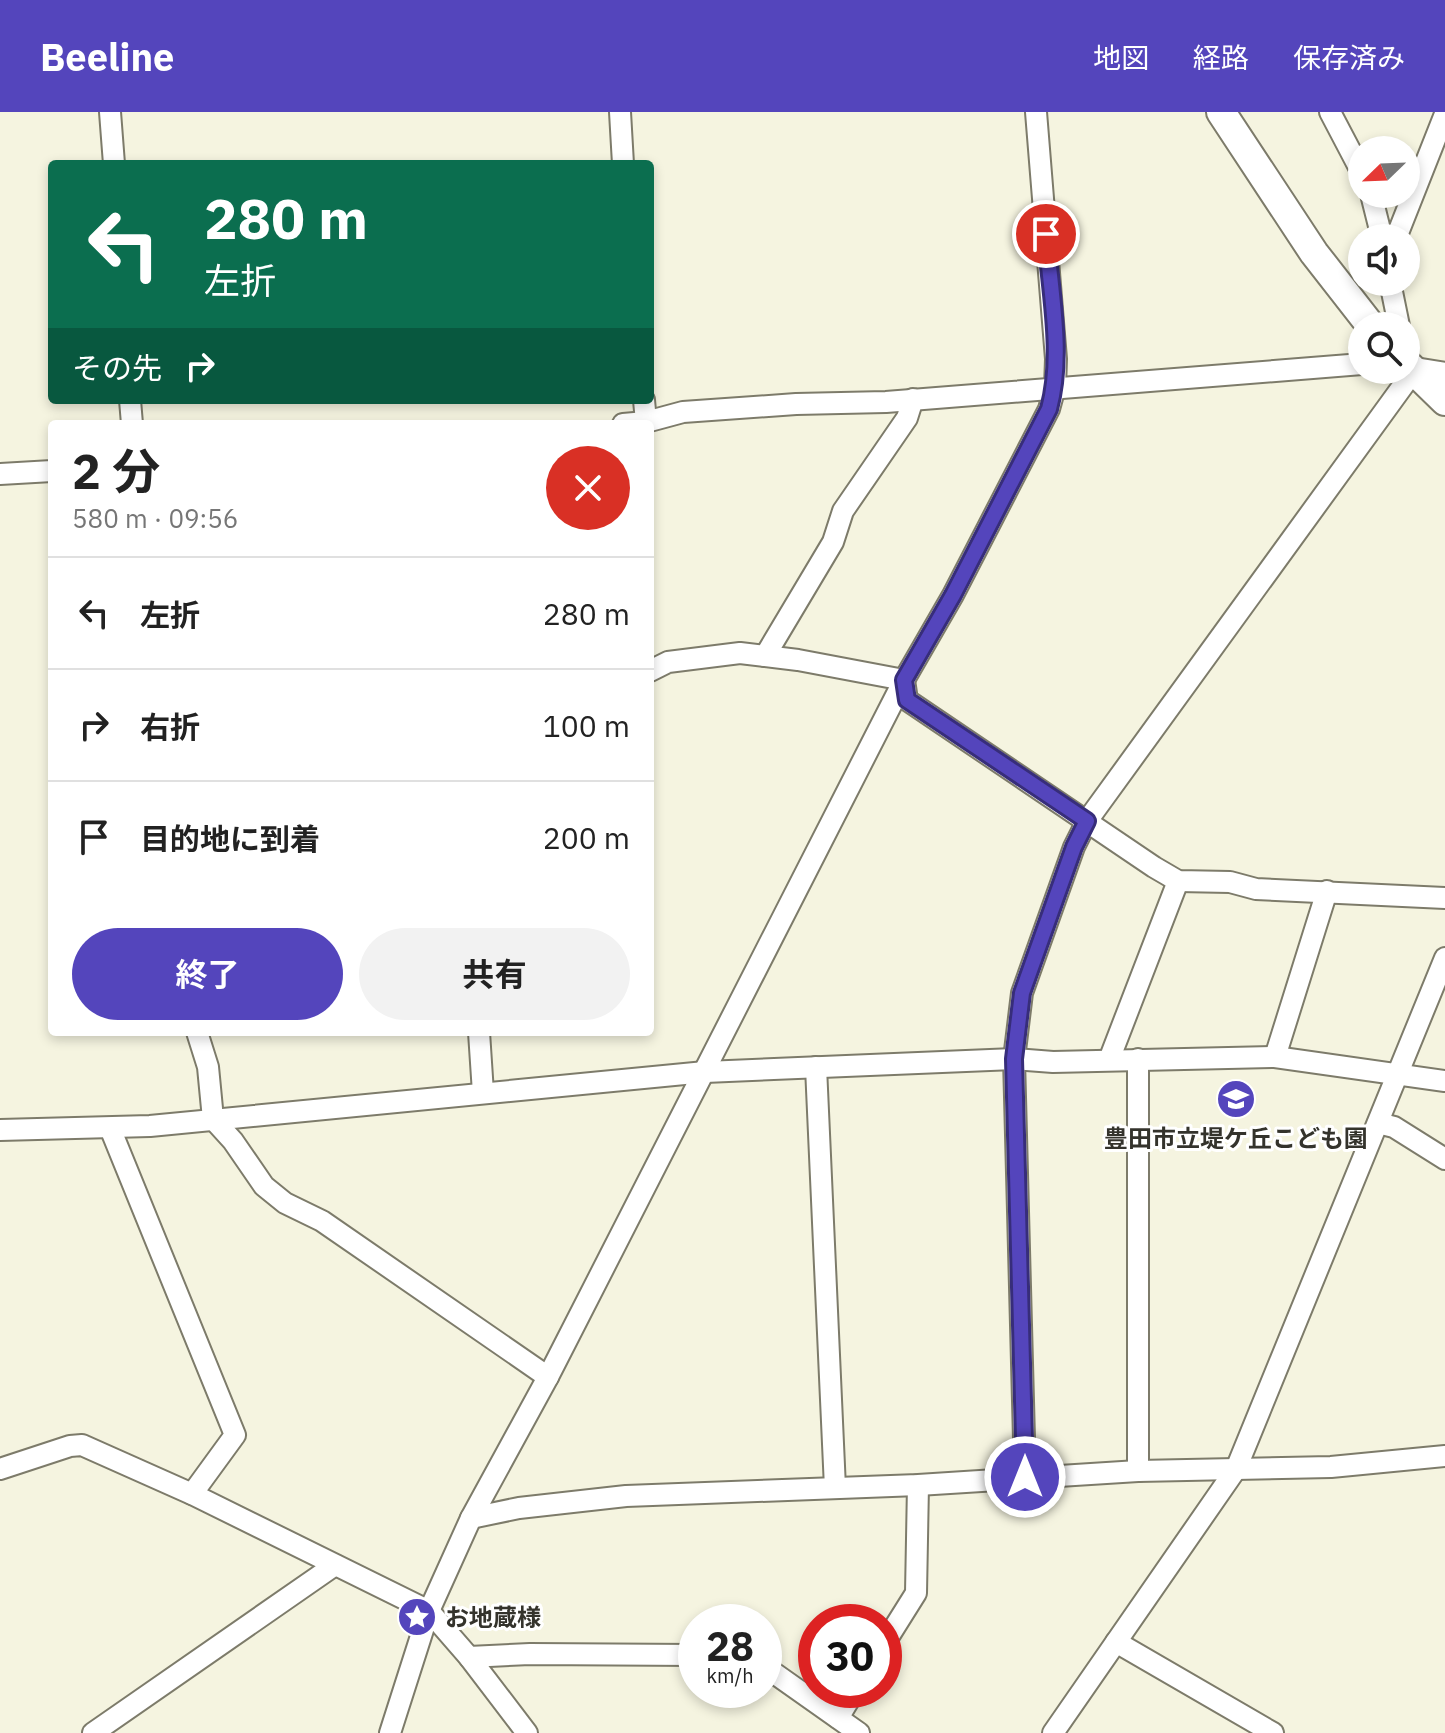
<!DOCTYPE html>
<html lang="ja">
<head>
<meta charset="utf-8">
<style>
	:root { --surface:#fff; --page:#f2f2f2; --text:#222; --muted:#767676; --line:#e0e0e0; --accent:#5445bc }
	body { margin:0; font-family:"IBM Plex Sans","Noto Sans JP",sans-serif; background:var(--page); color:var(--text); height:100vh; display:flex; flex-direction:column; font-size:30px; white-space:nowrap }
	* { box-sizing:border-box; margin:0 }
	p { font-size:26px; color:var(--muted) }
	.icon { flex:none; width:44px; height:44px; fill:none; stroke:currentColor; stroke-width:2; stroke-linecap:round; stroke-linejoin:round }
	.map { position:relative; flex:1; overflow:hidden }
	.panel { position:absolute; left:48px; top:308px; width:606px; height:616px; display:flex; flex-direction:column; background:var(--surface); border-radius:8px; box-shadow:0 4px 12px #0003 }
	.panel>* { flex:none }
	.banner { position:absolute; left:48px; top:48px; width:606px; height:244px; border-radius:8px; box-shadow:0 4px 12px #0003; background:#0b6e4f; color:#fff; overflow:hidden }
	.needle { width:52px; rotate:247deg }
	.fabs { position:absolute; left:1348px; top:24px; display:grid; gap:16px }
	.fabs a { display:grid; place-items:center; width:72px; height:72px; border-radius:50%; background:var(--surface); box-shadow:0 4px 12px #0003; font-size:40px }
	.speed { position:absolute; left:678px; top:1492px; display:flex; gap:16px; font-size:40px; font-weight:700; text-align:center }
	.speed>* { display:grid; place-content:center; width:104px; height:104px; border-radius:50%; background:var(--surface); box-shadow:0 4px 12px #0003; line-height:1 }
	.speed small { font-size:20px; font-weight:400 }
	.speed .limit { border:12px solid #d22; background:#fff; color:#111 }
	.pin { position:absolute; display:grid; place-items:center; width:68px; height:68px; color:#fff; margin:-34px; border:4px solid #fff; border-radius:50%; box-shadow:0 2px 8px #0007 }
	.me { position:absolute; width:88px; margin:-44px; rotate:0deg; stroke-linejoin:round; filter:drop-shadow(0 0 6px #0008) }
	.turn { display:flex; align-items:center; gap:28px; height:168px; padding:0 24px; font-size:36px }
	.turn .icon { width:104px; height:104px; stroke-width:2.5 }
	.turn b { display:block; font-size:56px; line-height:68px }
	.then { display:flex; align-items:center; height:76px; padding:0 24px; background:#0003; gap:16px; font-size:30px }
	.round { display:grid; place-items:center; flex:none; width:84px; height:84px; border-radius:42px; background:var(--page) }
	.headline { display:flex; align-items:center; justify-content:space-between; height:136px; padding:0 24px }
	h1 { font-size:48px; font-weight:700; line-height:60px }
	.cta { display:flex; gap:16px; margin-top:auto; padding:16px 24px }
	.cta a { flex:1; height:92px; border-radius:48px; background:var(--accent); color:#fff; font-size:32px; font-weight:700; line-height:92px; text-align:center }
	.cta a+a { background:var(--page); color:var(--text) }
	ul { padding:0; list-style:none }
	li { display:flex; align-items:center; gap:24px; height:112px; padding:0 24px; border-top:2px solid var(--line) }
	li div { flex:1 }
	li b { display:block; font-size:30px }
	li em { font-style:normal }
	header { display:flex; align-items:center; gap:48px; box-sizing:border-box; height:112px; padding:0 40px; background:var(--accent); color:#fff }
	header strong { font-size:38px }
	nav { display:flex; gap:44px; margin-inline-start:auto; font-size:28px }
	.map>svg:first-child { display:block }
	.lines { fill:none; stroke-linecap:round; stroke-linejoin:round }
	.street-casing { stroke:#7d7b6a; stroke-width:24 }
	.secondary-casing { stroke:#7d7b6a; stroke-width:32 }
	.street { stroke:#fff; stroke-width:20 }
	.secondary { stroke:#fff; stroke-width:28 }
	.route-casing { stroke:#372d7a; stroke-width:20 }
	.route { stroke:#5445bc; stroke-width:14 }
	.labels { text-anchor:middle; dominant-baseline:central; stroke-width:6; stroke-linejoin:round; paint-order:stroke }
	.poi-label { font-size:24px; font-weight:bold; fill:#34332c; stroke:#fff }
</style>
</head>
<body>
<header>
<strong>Beeline</strong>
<nav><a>地図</a><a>経路</a><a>保存済み</a></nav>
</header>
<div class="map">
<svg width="1445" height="1621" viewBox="0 0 1445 1621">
	<rect width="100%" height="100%" fill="#f5f4e0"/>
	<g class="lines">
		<defs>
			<g id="street">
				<polyline points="110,0 114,52"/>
				<polyline points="620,0 623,52"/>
				<polyline points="1330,0 1362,61"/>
				<polyline points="1371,82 1382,126"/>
				<polyline points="1396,126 1445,2"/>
				<polyline points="1390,170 1399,214"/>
				<polyline points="1409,255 1445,261"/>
				<polyline points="130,288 132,312"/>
				<polyline points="644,288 646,310"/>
				<polyline points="623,312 646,310 683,300 796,292 886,290 1362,252"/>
				<polyline points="0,362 52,359"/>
				<polyline points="765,544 833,430 843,399 907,306 913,287"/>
				<polyline points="650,559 668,550 740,541 798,548 904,568"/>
				<polyline points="904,568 907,588 1154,755 1178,769 1230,770 1256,777 1445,786"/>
				<polyline points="197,920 208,955 213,1007 233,1029 264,1074 285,1091 322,1109 548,1265"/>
				<polyline points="479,920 483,981"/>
				<polyline points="1275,945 1327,779"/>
				<polyline points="1138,947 1138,1359"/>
				<polyline points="1109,948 1178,769"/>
				<polyline points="816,955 835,1376"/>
				<polyline points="1378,1011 1394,1015 1445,1047"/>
				<polyline points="110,1016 235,1323 192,1382"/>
				<polyline points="0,1018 150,1014 705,960 1014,947 1053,950 1275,945 1445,969"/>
				<polyline points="0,1357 70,1334 82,1333 192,1382 429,1499 469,1545 527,1621"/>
				<polyline points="1025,1365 1014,947 1022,881 1074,735 1087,709 1413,260"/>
				<polyline points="471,1406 519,1396 626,1384 918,1373 1138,1359 1331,1355 1445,1344"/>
				<polyline points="1116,1530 1273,1621"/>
				<polyline points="884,1532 916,1481 918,1373"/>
				<polyline points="469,1545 530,1542 696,1543"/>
				<polyline points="764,1554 859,1621"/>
				<polyline points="838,1606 855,1578"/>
				<polyline points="93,1621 335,1453"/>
				<polyline points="390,1621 429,1499 471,1406 548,1265 904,568 953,483 1049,297 1055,275 1056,247 1036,0"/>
				<polyline points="1053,1621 1236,1357 1445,846"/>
			</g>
			<g id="secondary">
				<polyline points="1221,0 1314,141 1371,214"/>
				<polyline points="1406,251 1445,289"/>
			</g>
		</defs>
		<use href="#street" class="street-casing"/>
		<use href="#secondary" class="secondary-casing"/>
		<use href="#street" class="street"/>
		<use href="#secondary" class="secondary"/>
	</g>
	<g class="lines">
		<defs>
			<path id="route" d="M1025,1365L1014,947L1022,881L1074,735L1087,709L907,588L904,568L953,483L1049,297C1064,242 1050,179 1046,122"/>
		</defs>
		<use href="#route" class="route-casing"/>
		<use href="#route" class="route"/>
	</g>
	<defs>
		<symbol id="school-disc" viewBox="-11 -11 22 22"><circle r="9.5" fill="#5445bc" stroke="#fff"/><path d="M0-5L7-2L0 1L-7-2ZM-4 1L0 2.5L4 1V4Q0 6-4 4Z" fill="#fff"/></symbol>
		<symbol id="sight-disc" viewBox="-11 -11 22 22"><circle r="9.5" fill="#5445bc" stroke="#fff"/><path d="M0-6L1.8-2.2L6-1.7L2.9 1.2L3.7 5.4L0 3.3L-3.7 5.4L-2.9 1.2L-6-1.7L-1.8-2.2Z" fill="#fff"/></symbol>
	</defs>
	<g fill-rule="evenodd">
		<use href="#school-disc" x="1214" y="965" width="44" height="44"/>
		<use href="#sight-disc" x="395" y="1483" width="44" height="44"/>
	</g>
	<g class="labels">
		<g class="poi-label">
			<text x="1236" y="1026">豊田市立堤ケ丘こども園</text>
			<text x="445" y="1505" text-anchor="start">お地蔵様</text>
		</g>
	</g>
</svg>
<div class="fabs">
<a><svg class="needle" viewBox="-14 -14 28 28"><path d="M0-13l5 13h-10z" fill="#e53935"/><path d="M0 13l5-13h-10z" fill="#767676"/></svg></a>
<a><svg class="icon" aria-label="sound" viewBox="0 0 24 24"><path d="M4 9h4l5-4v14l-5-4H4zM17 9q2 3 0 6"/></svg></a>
<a><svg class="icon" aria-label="search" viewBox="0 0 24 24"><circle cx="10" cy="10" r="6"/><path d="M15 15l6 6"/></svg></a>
</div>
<div class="speed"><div>28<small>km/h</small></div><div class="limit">30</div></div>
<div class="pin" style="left:1046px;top:122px;background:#d93025"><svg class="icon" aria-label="arrive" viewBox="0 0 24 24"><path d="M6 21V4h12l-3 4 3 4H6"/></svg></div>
<svg class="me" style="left:1025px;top:1365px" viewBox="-20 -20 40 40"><circle r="17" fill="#5445bc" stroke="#fff" stroke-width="3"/><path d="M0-11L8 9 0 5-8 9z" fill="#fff"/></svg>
<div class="banner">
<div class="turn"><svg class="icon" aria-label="left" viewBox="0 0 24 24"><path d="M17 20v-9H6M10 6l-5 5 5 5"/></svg><div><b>280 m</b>左折</div></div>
<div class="then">その先<svg class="icon" aria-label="right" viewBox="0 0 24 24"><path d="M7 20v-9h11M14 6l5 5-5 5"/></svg></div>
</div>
<section class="panel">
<div class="headline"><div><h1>2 分</h1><p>580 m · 09:56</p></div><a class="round" style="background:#d93025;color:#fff"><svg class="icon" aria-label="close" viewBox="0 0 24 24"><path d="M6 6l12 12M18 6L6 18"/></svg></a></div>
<ul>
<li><svg class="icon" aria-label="left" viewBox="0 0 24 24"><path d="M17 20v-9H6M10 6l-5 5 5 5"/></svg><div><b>左折</b></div><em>280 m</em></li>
<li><svg class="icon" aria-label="right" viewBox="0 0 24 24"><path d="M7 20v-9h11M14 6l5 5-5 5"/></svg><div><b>右折</b></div><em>100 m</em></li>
<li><svg class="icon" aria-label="arrive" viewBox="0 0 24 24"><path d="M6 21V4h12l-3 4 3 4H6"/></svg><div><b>目的地に到着</b></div><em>200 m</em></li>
</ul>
<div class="cta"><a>終了</a><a>共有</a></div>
</section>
</div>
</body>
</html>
